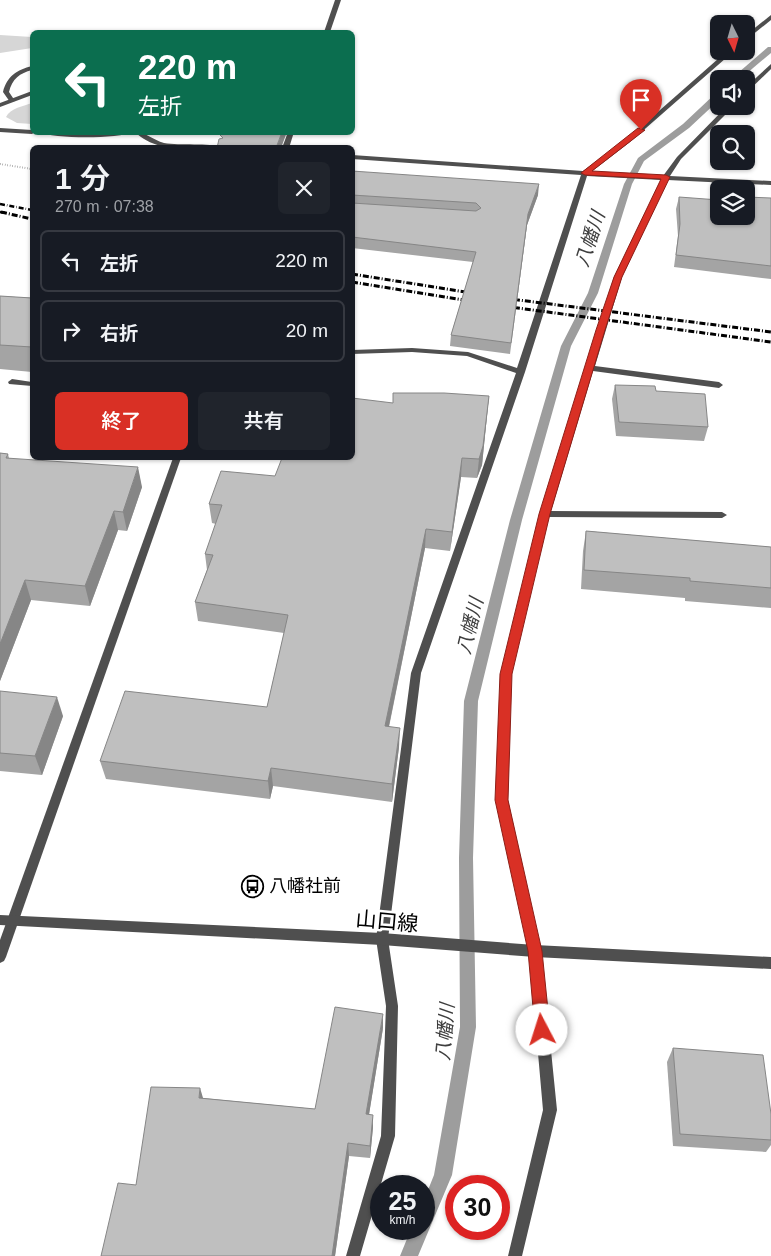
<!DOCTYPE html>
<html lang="ja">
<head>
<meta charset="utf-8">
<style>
	:root { --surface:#171b24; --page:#20242c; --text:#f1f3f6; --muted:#9ea1a6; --line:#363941; --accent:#d93025 }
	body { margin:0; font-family:Helvetica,"Noto Sans JP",sans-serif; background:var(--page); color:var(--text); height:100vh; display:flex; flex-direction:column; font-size:19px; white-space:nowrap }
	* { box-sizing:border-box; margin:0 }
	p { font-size:16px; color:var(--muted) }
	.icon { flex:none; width:28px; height:28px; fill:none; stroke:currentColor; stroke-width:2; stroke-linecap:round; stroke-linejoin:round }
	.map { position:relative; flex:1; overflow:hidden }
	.panel { position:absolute; left:30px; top:145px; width:325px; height:315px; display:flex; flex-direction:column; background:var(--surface); border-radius:8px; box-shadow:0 1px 4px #0004 }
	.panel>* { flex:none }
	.hud { position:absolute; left:30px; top:30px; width:325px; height:105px; border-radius:8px; box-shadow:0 1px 4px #0004; background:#0b6e4f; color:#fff; overflow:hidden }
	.needle { width:32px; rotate:175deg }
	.controls { position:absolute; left:710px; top:15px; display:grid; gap:10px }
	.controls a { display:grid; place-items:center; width:45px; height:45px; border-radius:8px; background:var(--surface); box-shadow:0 1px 4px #0004; font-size:25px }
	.speed { position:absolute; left:370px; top:1175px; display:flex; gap:10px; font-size:25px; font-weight:700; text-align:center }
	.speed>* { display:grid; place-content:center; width:65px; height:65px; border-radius:50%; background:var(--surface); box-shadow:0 1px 4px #0004; line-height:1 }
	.speed small { font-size:12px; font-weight:400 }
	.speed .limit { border:8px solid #d22; background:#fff; color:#111 }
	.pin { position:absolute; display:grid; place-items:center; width:42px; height:42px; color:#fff; margin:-51px -21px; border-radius:50% 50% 50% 0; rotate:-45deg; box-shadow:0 0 5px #0007 }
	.pin .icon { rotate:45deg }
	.me { position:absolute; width:55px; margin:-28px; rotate:355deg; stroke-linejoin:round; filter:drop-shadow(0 0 4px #0008) }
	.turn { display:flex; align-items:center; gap:18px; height:105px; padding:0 25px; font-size:22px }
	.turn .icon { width:65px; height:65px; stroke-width:2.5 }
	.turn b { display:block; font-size:35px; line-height:42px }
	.round { display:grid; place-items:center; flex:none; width:52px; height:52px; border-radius:8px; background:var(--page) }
	.overview { display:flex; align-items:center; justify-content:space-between; height:85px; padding:0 25px }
	h1 { font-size:30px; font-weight:600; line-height:38px }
	.button { display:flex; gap:10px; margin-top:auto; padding:10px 25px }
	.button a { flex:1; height:58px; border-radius:8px; background:var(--accent); color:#fff; font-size:20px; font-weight:600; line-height:58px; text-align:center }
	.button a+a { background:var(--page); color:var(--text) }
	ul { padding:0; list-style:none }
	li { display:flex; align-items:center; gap:15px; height:62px; margin:0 10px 8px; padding:0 15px; border:2px solid var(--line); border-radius:8px }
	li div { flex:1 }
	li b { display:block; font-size:19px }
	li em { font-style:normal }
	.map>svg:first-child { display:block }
	.green { fill:#d6d6d6 }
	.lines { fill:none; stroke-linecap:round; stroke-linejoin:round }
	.stream { fill:#9d9d9d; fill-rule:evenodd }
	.path { stroke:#717171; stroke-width:2; stroke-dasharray:0.5 2; stroke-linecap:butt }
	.service { fill:#4f4f4f; fill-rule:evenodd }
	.minor { fill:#4f4f4f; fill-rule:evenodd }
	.tertiary { fill:#4f4f4f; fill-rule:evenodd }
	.rail-far1 { stroke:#000; stroke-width:2.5; stroke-dasharray:5 2 0.5 2; stroke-linecap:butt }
	.rail { stroke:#000; stroke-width:3; stroke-dasharray:6 2 1 2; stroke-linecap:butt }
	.wall { fill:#a4a4a4 }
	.shaded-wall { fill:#868686 }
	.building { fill:#bfbfbf; stroke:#868686 }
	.route { fill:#d93025; stroke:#8d1f18 }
	.labels { text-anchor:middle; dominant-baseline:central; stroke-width:5; stroke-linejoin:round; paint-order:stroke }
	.poi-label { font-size:18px; fill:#000; stroke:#fff; text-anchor:start }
	.water-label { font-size:19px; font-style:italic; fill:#3e3e3e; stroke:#fff }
	.near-street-label { font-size:21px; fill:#000; stroke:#fff }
</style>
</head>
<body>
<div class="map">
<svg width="771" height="1256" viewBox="0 0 771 1256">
	<rect width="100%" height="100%" fill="#fff"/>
	<g class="green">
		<polygon points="0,35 32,37 32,48 0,53"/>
		<path d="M32,103V124L17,123L6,117C10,108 24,106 32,103Z"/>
	</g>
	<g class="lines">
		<g class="stream">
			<polygon points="768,47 771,47 771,53 740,79 731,79"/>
			<polygon points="716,93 719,93 719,100 689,128 644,161 632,184 598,293 571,346 522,520 478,701 473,858 476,1027 452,1175 418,1256 400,1256 411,1229 424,1229 424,1200 434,1175 460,1027 459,858 464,701 510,520 561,346 588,293 624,184 638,158 683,124"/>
		</g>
		<polyline class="path" points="0,164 32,169"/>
		<path class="service" d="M32,66V70C20,73 12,79 9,92L15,101L10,102L3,92C7,76 17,70 32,66Z"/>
		<g class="minor">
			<polygon points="335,0 341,0 330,32 324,32"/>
			<polygon points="771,15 771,20 746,40 746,35"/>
			<polygon points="727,51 734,51 630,142 591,172 663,176 677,157 727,106 734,106 681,159 670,176 771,181 771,185 668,180 622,277 595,366 719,382 723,385 719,388 593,371 551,511 722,512 727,515 722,518 549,517 511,673 508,800 541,951 557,1110 522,1256 508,1256 543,1110 529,951 496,800 501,673 540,514 585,370 584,368 587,366 614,277 661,180 587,176 525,372 421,673 388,939 398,1006 395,1136 360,1256 346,1256 381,1136 386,1006 376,939 411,673 516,373 467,356 412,352 352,354 352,350 412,348 468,352 517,368 581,175 352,159 352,155 583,171 626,140"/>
			<polygon points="771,64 771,69 746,93 746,87"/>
			<polygon points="32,91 32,95 0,107 0,103"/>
			<polygon points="0,128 32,130 32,132 35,132 32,134 0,132"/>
			<path d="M39,132H133C118,139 54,139 39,132Z"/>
			<path d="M135,132C146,132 153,140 164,143C180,146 209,142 222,148C194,148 157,154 135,132Z"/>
			<polygon points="288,132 294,132 289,148 282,148"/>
			<polygon points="12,379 32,382 32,386 9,384 8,382"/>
			<polygon points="173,458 181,458 6,957 4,961 0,963 0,940"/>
		</g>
		<polygon class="tertiary" points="0,915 382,933 535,945 771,957 771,969 535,957 382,945 0,925"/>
		<g class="rail-far1">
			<polyline points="0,204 32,210"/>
			<polyline points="0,212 6,213"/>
		</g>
		<g class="rail">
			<polyline points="1,212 32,219"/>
			<polyline points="352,274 478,294"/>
			<polyline points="352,282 476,302"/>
			<polyline points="503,298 771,332"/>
			<polyline points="503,306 771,342"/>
		</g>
	</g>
	<g class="wall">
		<polygon points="352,171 538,195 527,225 510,354 450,346 451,335 473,262 352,248"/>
		<polygon points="679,197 719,216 771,198 771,279 674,267 678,236 676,209"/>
		<polygon points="0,296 32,298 32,372 0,369"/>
		<polygon points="615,385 656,391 708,427 704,441 616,436 612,399"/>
		<polygon points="489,396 482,465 477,478 461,477 450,551 425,548 389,727 399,747 392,802 273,786 270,799 106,779 100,761 267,707 284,633 198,621 195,602 207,570 205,554 216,524 212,523 209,504 275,476 393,403"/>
		<polygon points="0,453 8,454 9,458 142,487 127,531 118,530 90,606 31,600 0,681"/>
		<polygon points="586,531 771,547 771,608 685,601 685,598 581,589 583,551"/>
		<polygon points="0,691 63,716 42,775 0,771"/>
		<polygon points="383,1028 369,1114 373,1127 370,1158 349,1156 335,1256 101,1256 136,1185 203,1098 315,1109"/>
		<polygon points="673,1048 771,1114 771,1145 766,1152 673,1146 667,1062"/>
	</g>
	<g class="shaded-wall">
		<polygon points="282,132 287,132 281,148 276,148"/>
		<polygon points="539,184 538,195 527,225 510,354 528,214"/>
		<polygon points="489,396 482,465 477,478 479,459"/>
		<polygon points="462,458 461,477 450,551 452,532"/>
		<polygon points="138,467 142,487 127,531 123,512"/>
		<polygon points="114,511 118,530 90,606 85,586"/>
		<polygon points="426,529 425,548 385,745 385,726"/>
		<polygon points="25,580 31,600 0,681 0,644"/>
		<polygon points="57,697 63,716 42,775 35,756"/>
		<polygon points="400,728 399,747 392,802 392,784"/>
		<polygon points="271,768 273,786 270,799 268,781"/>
		<polygon points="383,1014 383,1028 367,1127 366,1114"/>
		<polygon points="200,1088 204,1101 199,1098"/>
		<polygon points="373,1115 373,1127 370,1158 370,1146"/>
		<polygon points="348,1143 349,1156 335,1256 332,1256"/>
	</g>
	<g class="building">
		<polygon points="221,132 282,132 276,148 217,148 219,139 223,138 220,135"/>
		<polygon points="352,171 539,184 528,214 511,343 451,335 476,252 352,237 352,203 476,211 481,208 476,203 352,195"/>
		<polygon points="679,197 719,200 719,216 746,216 746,197 771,198 771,266 676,255 680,224"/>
		<polygon points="0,296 32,298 32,347 0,345"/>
		<polygon points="615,385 655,386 656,391 705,394 708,427 619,422"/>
		<polygon points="393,393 444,393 489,396 483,446 479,459 462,458 452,532 426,529 385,726 400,728 392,784 271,768 268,781 100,761 125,691 267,707 288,615 195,602 213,555 205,554 222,505 209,504 221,471 275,476 282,458 352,458 352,398 393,403"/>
		<polygon points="0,453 8,454 6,458 138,467 123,512 114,511 85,586 25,580 0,644"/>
		<polygon points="586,531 771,547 771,588 690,581 690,578 584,570"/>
		<polygon points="0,691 57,697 35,756 0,753"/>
		<polygon points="335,1007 383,1014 366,1114 373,1115 370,1146 348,1143 332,1256 101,1256 118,1183 136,1185 151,1087 200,1088 199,1098 315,1109"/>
		<polygon points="673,1048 763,1055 771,1114 771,1140 680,1134"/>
	</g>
	<polygon class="route" points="638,128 645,130 592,171 666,175 670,177 622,277 605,330 550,514 512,674 508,800 542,951 550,1030 548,1035 542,1038 537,1035 535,1030 528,951 495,800 500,674 539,514 596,330 614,277 661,179 585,175 581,173"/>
	<defs>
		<symbol id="bus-ring" viewBox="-11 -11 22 22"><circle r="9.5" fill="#fff" stroke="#000" stroke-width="1.5"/><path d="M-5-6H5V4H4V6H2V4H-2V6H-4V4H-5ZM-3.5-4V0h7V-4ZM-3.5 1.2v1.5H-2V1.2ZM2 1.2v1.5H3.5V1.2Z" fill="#000"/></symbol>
	</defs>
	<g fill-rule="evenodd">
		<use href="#bus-ring" x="240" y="874" width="25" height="25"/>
	</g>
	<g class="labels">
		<g class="poi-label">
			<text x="269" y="886">八幡社前</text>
		</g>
		<g class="water-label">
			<text transform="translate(590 239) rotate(-72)">八幡川</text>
			<text transform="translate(470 626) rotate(-76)">八幡川</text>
			<text transform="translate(445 1032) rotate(-85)">八幡川</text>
		</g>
		<g class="near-street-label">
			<text transform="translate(387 921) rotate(5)">山口線</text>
		</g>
	</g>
</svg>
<div class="controls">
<a><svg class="needle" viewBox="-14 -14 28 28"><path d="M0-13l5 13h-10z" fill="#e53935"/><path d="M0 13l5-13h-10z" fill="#9ea1a6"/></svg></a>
<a><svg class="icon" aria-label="sound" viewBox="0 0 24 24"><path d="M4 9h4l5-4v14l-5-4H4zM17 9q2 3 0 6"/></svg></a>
<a><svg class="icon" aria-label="search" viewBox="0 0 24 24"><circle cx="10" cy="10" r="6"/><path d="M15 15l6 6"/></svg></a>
<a><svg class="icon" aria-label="layers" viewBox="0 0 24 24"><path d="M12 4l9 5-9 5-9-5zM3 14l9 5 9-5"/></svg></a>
</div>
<div class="speed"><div>25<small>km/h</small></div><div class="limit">30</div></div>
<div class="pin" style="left:641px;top:130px;background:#d93025"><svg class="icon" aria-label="arrive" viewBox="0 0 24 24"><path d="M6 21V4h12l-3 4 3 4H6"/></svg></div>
<svg class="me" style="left:542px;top:1030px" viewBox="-20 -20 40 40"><circle r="19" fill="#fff"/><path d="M0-13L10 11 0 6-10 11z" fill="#d93025"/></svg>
<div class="hud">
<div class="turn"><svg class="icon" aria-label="left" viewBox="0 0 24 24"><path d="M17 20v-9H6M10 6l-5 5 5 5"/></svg><div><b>220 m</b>左折</div></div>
</div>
<section class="panel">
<div class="overview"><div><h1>1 分</h1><p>270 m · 07:38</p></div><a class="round"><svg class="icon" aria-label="close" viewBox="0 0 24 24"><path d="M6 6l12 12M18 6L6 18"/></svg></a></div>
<ul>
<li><svg class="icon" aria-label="left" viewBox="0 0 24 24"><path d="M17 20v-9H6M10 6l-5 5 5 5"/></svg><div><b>左折</b></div><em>220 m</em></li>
<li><svg class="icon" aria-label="right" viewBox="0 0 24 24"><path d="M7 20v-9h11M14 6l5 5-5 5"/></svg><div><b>右折</b></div><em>20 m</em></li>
</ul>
<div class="button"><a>終了</a><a>共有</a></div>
</section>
</div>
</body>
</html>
